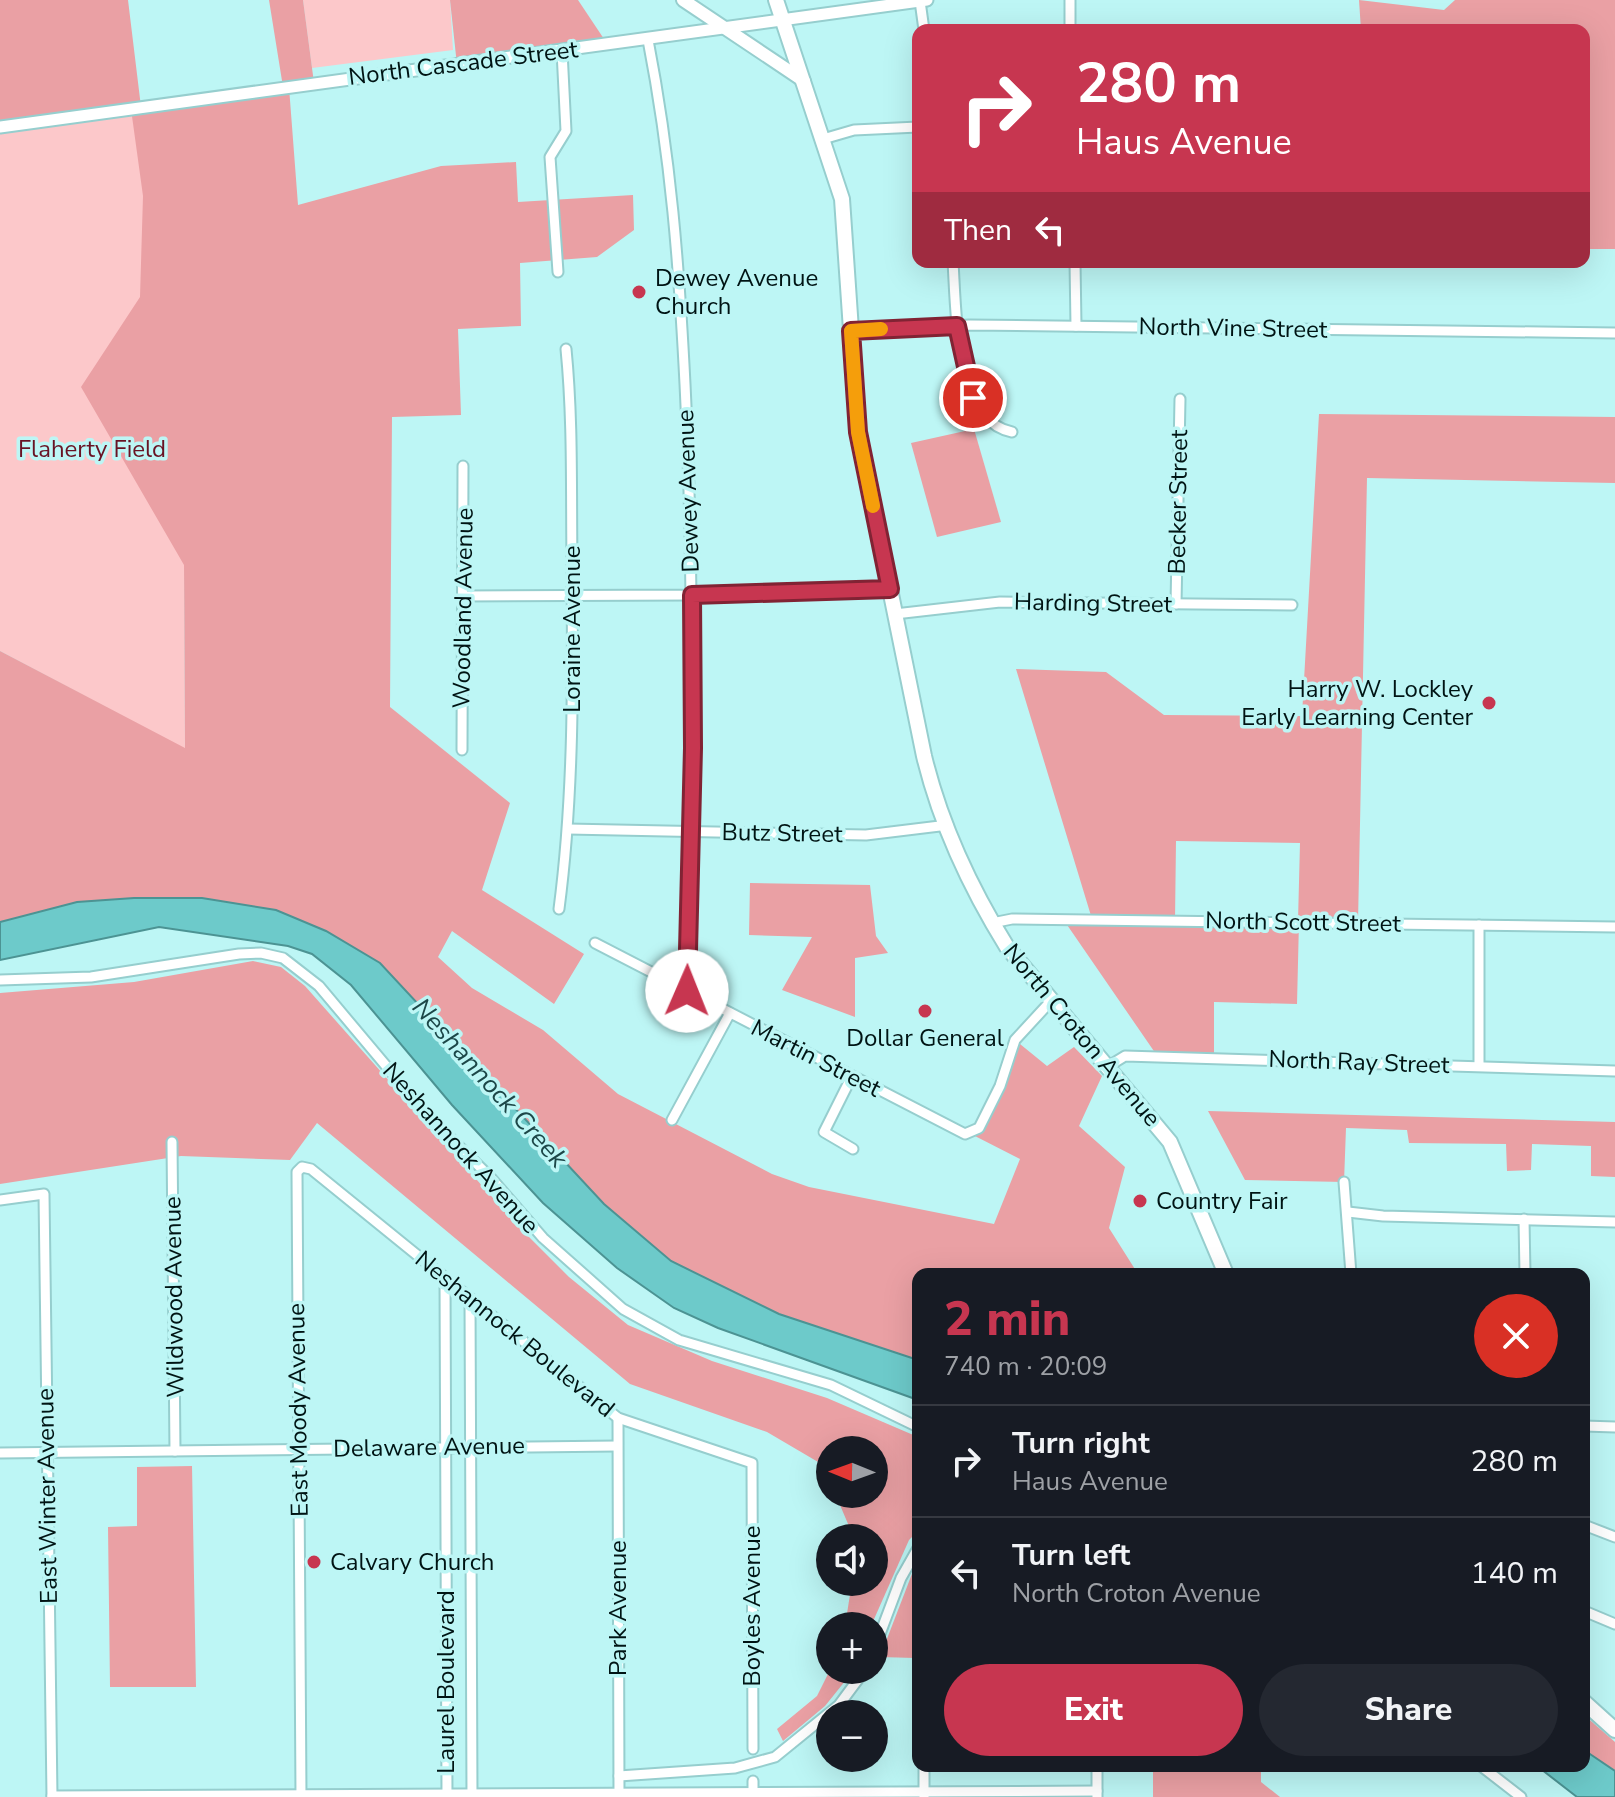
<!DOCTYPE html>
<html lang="en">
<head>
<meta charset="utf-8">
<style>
	:root { --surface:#171b24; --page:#242831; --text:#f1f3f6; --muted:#9ea1a6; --line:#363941; --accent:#c73650 }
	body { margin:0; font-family:"Nunito Sans",sans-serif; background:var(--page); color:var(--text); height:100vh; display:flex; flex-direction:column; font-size:30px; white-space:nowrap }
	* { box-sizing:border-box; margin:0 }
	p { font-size:26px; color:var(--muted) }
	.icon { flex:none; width:44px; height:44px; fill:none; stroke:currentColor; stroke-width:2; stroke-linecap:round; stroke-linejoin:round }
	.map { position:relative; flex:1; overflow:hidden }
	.side { position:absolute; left:912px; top:1268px; width:678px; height:504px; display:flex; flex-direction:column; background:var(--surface); border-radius:16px; box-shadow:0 8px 32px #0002 }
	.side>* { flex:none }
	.banner { position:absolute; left:912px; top:24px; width:678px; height:244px; border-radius:16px; box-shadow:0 8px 32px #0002; background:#c73650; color:#fff; overflow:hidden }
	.needle { width:52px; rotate:271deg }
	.buttons { position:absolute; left:816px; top:1436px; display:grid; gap:16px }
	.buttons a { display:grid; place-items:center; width:72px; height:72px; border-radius:50%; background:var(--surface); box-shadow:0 8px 32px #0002; font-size:40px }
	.pin { position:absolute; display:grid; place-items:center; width:68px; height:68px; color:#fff; margin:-34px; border:4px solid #fff; border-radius:50%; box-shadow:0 2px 8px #0007 }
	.me { position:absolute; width:88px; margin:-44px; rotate:1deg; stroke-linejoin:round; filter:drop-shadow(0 0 6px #0008) }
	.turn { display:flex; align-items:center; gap:28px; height:168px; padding:0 32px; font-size:36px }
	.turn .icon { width:104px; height:104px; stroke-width:2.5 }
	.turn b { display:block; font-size:56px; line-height:68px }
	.then { display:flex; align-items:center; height:76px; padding:0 32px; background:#0003; gap:16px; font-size:30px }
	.round { display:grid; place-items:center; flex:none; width:84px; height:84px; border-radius:42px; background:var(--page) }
	.summary { display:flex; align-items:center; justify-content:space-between; height:136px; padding:0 32px }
	h1 { font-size:48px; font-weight:800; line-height:60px; color:var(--accent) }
	.primary-button { display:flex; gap:16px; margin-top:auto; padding:16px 32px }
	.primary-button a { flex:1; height:92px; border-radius:48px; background:var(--accent); color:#fff; font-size:32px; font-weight:800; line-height:92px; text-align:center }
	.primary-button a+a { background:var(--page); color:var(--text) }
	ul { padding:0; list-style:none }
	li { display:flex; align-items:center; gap:24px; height:112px; padding:0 32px; border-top:2px solid var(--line) }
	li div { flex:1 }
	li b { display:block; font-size:30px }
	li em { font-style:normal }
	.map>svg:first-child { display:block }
	.green { fill:#fcc8ca }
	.forest { fill:#eaa0a4; fill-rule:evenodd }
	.water { fill:#6dcaca; stroke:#4c9393; stroke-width:2 }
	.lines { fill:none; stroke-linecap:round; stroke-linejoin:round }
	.minor-casing { stroke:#96cece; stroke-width:13 }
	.tertiary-casing { stroke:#96cece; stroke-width:15 }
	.secondary-casing { stroke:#96cece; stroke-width:16 }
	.primary-casing { stroke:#96cece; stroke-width:18 }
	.minor { stroke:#fff; stroke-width:9 }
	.tertiary { stroke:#fff; stroke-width:11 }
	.secondary { stroke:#fff; stroke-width:12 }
	.primary { stroke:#fff; stroke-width:14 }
	.route-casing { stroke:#812334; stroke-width:20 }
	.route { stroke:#c73650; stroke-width:14 }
	.slow { stroke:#f59e0b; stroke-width:14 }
	.poi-dot { fill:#c73650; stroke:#bdf6f5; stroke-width:3 }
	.labels { text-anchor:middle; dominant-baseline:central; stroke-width:7; stroke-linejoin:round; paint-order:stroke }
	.street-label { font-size:24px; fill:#001414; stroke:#bdf6f5 }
	.poi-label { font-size:24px; fill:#001414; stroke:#bdf6f5; text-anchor:start }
	.park-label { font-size:24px; fill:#691324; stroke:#bdf6f5 }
	.water-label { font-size:26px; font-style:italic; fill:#1c4748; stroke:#bdf6f5 }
</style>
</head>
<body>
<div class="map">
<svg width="1615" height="1797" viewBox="0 0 1615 1797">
	<rect width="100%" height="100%" fill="#bdf6f5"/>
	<g class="green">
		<polygon points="303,0 450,0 453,50 312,68"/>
		<polygon points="182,102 185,749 0,651 0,126"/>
	</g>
	<g class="forest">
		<polygon points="0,0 128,0 141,107 283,87 269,0 303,0 314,83 289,87 298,205 441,166 516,162 518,202 633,195 634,230 597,257 520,263 521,326 458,329 461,415 392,417 390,707 510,803 482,890 584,954 554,1004 452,931 438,957 472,988 543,1030 618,1094 772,1174 809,1187 994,1224 1020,1159 971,1134 976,1132 1015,1040 1047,1066 1074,1047 1102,1076 1079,1126 1125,1167 1109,1228 1138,1274 918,1274 918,1360 779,1314 671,1261 604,1204 501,1096 276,910 202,898 134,898 77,902 0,922 0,651 185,748 184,565 81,387 140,297 143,196 131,109 0,127"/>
		<polygon points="450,0 578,0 608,45 457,65"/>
		<polygon points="1359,0 1444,10 1455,0 1615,0 1615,249 1584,249 1584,30 1361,30"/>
		<path d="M1319,414L1615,417V483L1367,478L1358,923L1299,921L1297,1004L1214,1002V1058L1158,1057L1063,919H1092L1016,669L1106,672L1164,715L1302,716ZM1176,841L1300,843L1298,921L1175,920Z"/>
		<polygon points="974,429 1001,522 937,537 911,443"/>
		<polygon points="750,883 870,885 876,936 888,953 855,958 855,1017 782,990 812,937 749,935"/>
		<polygon points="253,961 281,967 305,986 516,1224 569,1277 628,1325 712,1361 827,1398 918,1437 918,1531 909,1540 871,1626 845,1626 852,1582 874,1582 874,1538 854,1538 840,1505 849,1494 874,1494 874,1450 830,1450 830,1469 767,1432 630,1384 317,1123 290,1160 181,1156 0,1184 0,993 134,982"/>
		<polygon points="1208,1111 1615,1122 1615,1177 1591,1176 1591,1146 1532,1144 1531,1170 1507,1171 1506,1144 1409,1143 1407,1130 1346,1128 1344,1182 1245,1180"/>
		<polygon points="192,1466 196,1687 110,1687 108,1527 137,1526 137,1467"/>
		<polygon points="918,1562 915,1658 880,1657 915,1566"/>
		<polygon points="830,1670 854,1670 825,1706 783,1741 777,1729 817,1696"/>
		<polygon points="1584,1715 1615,1742 1615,1771 1584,1750"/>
		<polygon points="1153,1766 1261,1766 1261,1782 1280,1797 1153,1797"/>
	</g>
	<g class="water">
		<polygon points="134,898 202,898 276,910 326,931 380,963 604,1204 671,1261 779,1314 918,1360 918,1400 718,1328 674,1308 617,1268 543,1203 452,1105 351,985 312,954 288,946 159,927 0,960 0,922 77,902"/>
		<polygon points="1584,1750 1615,1771 1615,1797 1577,1797 1537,1766 1584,1766"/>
	</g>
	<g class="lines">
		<defs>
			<g id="minor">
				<polyline points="1070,0 1070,30"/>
				<polyline points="920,1 924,30"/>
				<path d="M648,40C671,158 679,265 685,384C695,587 691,788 687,991"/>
				<polyline points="823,139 854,130 918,127"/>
				<path d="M953,262C956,307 955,422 1012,432"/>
				<polyline points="1075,262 1076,326"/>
				<polyline points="558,272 550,157 566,131 562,51"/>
				<polyline points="851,331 969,325 1615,333"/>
				<polyline points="463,596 692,595 890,589"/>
				<polyline points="1176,604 1180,399"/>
				<polyline points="895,614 1000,602 1292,605"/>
				<polyline points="462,750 463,466"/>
				<polyline points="568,829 866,835 948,825"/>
				<path d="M559,909C574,794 573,678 572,562C571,491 573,420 566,349"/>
				<polyline points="992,923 1012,919 1615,927"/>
				<polyline points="1479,925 1479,1066"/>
				<polyline points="595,943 965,1134 979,1128 1000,1086 1015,1040 1050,1002"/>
				<polyline points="0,980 91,977 239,954 261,953 283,958 319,986 429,1117 491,1178 543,1238 623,1309 679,1340 831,1385 918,1427"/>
				<polyline points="1107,1067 1125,1056 1615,1071"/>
				<polyline points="852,1076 824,1132 853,1149"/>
				<polyline points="672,1120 730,1013"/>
				<polyline points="172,1142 175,1451"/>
				<polyline points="1344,1182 1351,1274"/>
				<polyline points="0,1200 44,1194 52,1797"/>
				<polyline points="1348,1212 1383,1216 1615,1222"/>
				<polyline points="1524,1219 1525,1274"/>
				<polyline points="445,1279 447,1797"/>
				<polyline points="470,1300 472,1797"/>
				<polyline points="618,1418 619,1797"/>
				<polyline points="1584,1426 1615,1427"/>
				<polyline points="0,1453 617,1446"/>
				<polyline points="1584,1525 1615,1537"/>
				<polyline points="1584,1611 1615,1624"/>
				<polyline points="874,1650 901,1578 918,1548"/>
				<polyline points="924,1766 924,1797"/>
				<polyline points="1097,1766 1097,1797"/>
				<polyline points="1481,1766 1521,1797"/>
				<polyline points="619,1776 735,1768 775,1757 839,1705 865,1670"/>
				<polyline points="753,1781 753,1797"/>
				<polyline points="52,1796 1097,1791"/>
				<polyline points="301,1797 297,1172 302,1167 311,1169 618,1418 752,1463 753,1749"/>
			</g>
			<polyline id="tertiary" points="0,127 927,0"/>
			<polyline id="secondary" points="683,0 804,81"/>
			<g id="primary">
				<path d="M776,0L842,199L858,432L924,756C940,822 971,889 1007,947L1170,1142L1226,1274"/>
				<polyline points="1584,1702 1615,1730"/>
			</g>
		</defs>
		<use href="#minor" class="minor-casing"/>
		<use href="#tertiary" class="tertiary-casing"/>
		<use href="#secondary" class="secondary-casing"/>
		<use href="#primary" class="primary-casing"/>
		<use href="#minor" class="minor"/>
		<use href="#tertiary" class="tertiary"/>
		<use href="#secondary" class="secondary"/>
		<use href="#primary" class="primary"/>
	</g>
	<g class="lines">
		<defs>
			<polyline id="route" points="687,991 693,748 692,595 890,589 858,432 851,331 957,326 973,398"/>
		</defs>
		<use href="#route" class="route-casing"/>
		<use href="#route" class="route"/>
		<polyline class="slow" points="873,506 858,432 851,331 881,329"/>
	</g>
	<g class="poi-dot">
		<circle cx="639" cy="292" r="8"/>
		<circle cx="1489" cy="703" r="8"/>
		<circle cx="925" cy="1011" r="8"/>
		<circle cx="1140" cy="1201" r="8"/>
		<circle cx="314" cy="1562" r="8"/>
	</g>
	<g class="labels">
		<g class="street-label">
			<text transform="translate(463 63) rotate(-7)">North Cascade Street</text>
			<text transform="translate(1233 328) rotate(1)">North Vine Street</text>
			<text transform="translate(688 491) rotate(-92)">Dewey Avenue</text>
			<text transform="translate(1178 502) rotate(-89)">Becker Street</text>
			<text transform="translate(1093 603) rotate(1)">Harding Street</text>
			<text transform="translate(463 608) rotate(-89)">Woodland Avenue</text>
			<text transform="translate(572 629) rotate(-90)">Loraine Avenue</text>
			<text transform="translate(782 833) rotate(1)">Butz Street</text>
			<text transform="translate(1303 922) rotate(1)">North Scott Street</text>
			<text transform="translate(1082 1035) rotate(50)">North Croton Avenue</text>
			<text transform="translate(816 1058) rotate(27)">Martin Street</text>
			<text transform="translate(1359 1062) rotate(2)">North Ray Street</text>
			<text transform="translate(461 1148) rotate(48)">Neshannock Avenue</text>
			<text transform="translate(174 1297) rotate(-91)">Wildwood Avenue</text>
			<text transform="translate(515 1334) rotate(39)">Neshannock Boulevard</text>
			<text transform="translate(298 1410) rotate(-91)">East Moody Avenue</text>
			<text transform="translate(429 1447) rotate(-1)">Delaware Avenue</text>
			<text transform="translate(47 1496) rotate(-91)">East Winter Avenue</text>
			<text transform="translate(752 1606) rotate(-90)">Boyles Avenue</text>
			<text transform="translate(618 1608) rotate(-90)">Park Avenue</text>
			<text transform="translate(446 1682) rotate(-90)">Laurel Boulevard</text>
		</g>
		<g class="poi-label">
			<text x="655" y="278">Dewey Avenue<tspan x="655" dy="28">Church</tspan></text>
			<text x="1473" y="689" text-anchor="end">Harry W. Lockley<tspan x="1473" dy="28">Early Learning Center</tspan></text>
			<text x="925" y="1038" text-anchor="middle">Dollar General</text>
			<text x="1156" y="1201">Country Fair</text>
			<text x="330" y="1562">Calvary Church</text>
		</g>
		<g class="park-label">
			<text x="92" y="449">Flaherty Field</text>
		</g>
		<g class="water-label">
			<text transform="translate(490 1083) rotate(48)">Neshannock Creek</text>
		</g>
	</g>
</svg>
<div class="buttons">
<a><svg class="needle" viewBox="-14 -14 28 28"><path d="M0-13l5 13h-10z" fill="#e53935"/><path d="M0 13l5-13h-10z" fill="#9ea1a6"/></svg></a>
<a><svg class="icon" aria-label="sound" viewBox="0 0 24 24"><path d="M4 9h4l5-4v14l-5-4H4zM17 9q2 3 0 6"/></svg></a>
<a>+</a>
<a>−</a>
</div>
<div class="pin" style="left:973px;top:398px;background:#d93025"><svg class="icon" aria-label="arrive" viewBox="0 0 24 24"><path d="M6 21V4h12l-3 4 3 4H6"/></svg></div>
<svg class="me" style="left:687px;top:991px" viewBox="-20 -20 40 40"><circle r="19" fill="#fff"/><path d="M0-13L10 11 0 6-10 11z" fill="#c73650"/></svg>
<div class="banner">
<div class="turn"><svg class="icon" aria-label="right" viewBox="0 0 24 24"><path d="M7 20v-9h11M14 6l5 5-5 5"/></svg><div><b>280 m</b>Haus Avenue</div></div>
<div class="then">Then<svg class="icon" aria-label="left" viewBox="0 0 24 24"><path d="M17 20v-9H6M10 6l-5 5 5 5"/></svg></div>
</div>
<section class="side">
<div class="summary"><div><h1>2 min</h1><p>740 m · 20:09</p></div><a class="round" style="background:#d93025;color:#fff"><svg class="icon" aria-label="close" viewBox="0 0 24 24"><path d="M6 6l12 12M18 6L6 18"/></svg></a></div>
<ul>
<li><svg class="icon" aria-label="right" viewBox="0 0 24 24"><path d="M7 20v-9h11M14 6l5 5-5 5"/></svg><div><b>Turn right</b><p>Haus Avenue</p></div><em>280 m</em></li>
<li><svg class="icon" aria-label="left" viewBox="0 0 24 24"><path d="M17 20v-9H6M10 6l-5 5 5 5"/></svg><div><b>Turn left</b><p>North Croton Avenue</p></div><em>140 m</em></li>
</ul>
<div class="primary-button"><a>Exit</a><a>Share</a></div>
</section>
</div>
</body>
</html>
